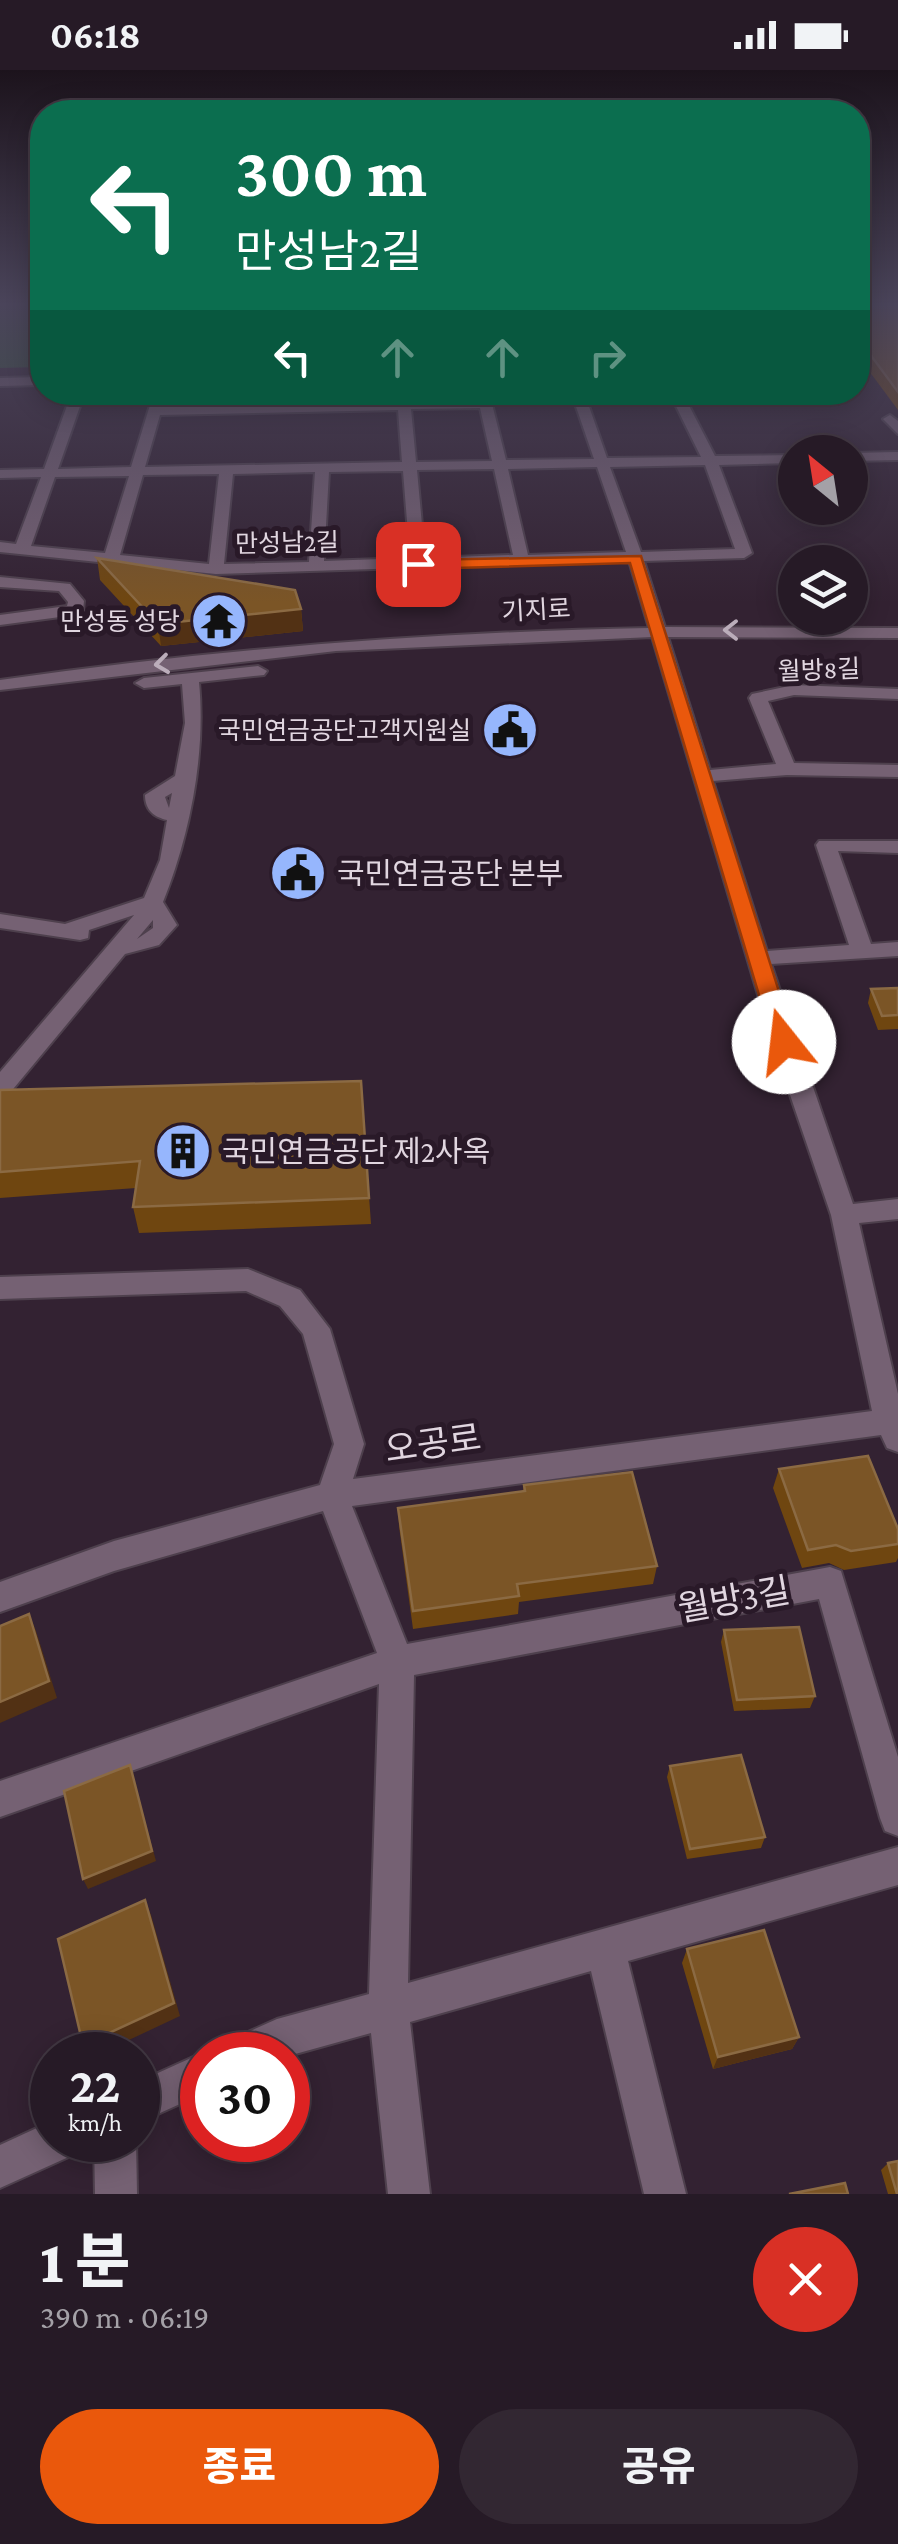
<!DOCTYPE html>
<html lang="ko">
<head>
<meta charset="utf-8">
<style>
	:root { --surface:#261a26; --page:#322732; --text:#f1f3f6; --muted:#a4a1a7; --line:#423843; --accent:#ea580c }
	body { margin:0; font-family:"Crimson Pro","Noto Sans KR",serif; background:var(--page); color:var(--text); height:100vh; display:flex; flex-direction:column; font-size:38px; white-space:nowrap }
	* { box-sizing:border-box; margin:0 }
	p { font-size:32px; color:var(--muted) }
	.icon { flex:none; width:55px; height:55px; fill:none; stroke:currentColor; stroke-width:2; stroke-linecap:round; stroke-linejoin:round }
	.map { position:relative; height:2124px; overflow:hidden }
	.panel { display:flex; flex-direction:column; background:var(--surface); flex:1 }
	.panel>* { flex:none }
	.guide { position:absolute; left:30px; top:30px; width:840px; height:305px; border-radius:40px; box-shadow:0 5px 25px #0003,0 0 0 2px var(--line); background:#0b6e4f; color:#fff; overflow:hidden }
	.needle { width:65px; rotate:330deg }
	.fabs { position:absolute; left:778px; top:365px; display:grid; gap:20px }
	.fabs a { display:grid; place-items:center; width:90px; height:90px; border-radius:50%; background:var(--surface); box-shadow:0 5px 25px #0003,0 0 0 2px var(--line); font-size:50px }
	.speed { position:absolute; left:30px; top:1962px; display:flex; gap:20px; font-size:50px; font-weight:700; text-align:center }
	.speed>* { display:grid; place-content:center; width:130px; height:130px; border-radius:50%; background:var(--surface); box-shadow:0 5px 25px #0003,0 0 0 2px var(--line); line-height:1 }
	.speed small { font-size:25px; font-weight:400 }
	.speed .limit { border:15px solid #d22; background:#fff; color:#111 }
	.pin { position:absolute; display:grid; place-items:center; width:85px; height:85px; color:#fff; margin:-42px; border-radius:20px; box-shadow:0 5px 15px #0006 }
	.me { position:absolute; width:110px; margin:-55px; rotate:344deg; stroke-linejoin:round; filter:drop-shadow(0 0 8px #0008) }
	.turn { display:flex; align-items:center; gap:35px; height:210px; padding:0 40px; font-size:45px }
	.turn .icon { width:130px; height:130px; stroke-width:2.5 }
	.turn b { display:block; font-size:70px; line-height:85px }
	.lanes { display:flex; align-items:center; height:95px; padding:0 40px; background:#0003; justify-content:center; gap:50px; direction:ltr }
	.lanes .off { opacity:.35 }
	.round { display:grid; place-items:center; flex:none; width:105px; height:105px; border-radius:52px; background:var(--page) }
	.overview { display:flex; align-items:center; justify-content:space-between; height:170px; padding:0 40px }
	h1 { font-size:60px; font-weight:800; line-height:75px }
	.primary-button { display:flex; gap:20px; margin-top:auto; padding:20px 40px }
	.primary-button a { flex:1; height:115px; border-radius:60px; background:var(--accent); color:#fff; font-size:40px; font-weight:800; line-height:115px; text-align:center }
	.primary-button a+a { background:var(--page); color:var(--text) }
	.status { display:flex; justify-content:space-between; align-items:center; height:70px; padding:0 50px; background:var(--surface); direction:ltr }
	.status svg { height:28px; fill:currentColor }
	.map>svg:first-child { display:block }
	.green { fill:#305636 }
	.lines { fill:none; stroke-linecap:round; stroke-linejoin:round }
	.minor-casing { stroke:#4e404d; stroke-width:4 }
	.minor { fill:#756173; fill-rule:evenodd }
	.wall { fill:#6f4610 }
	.shaded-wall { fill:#523114 }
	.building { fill:#7b5526; stroke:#8b6a43; stroke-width:2.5 }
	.oneway { stroke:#bbadba }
	.route { fill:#ea580c; stroke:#983908; stroke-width:2.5 }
	.labels { text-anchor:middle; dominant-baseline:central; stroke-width:10; stroke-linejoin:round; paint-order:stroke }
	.far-street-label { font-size:25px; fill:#e1d6e0; stroke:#291928 }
	.far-poi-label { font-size:25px; fill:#e1d6e0; stroke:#291928; text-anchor:end }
	.poi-label { font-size:30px; fill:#e1d6e0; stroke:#291928; text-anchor:start }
	.near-street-label { font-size:35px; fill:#e1d6e0; stroke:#291928 }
</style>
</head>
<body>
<div class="status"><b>06:18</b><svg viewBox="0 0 49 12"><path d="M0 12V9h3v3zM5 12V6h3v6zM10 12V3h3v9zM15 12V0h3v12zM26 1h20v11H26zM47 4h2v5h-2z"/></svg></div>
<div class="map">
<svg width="898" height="2124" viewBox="0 0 898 2124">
	<rect width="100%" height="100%" fill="#332232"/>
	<path class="green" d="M0 236H42V297L0 298Z"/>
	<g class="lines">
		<g class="minor-casing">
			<path id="minor" d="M42 307V315L0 316V308Z
				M72 322H85L58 399 131 397 154 322H166L162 337 479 330 477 322H489L506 390 594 389 571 322H584L607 388 701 387 669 322H682L715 386 795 385V393L719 395 752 483 744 488 644 491 665 557 898 558V568L668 567 710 700 776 694 749 628 752 624 794 615 898 619V629L794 625 768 631 794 693 898 695V707L787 705 713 711 767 881 849 875 816 775 819 771H898V783L838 781 871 874 898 872V886L771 894 853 1134 898 1129V1149L859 1153 898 1324V1382L887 1378 881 1365 352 1436 407 1574 830 1497 841 1501 898 1687V1766L885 1761 880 1748 819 1529 414 1605 408 1913 898 1777V1815L628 1891 686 2124H644L591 1901 410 1952 430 2124H388L371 1963 288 1986 222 1985 228 1971 277 1949 369 1924 379 1614 0 1747V1711L377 1583 323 1441 114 1501 0 1542V1512L114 1471 320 1415 334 1374 303 1264 280 1236 246 1221 0 1229V1207L248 1199 300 1220 330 1259 364 1374 353 1409 872 1341 831 1145 772 972 652 567 336 581 0 620V610C216 579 431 562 649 558L629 491 216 504 0 482V472L16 474 41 407 0 408V400L44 399ZM480 338 492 391 416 392 411 339ZM398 340 402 392 145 397 160 345ZM705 395 735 479 641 482 610 397ZM597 397 626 482 528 485 508 399ZM494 399 513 485 425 488 417 400ZM403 401 410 488 324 491 329 402ZM315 402 309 492 224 494 233 404ZM219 404 209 494 120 485 143 405ZM129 406 105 483 31 476 55 407Z
				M890 345 898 351V364L883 349Z
				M898 382V390L850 391V383Z
				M0 507 70 514 84 531 83 540 75 545 0 555V545L67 536 68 532 59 521 0 517Z
				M258 596 267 601 264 605 199 612C206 684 190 765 163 832L177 855 159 875 125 884 9 1024 0 1026V1002L134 845 89 860 88 868 80 870 0 858V844L65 854 144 828 160 790 167 750C154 747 145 740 145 725L175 706 185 653 182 614 144 618 135 613 144 608ZM172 723 169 738 165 727ZM153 850V858L137 869Z
				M202 1983 208 1985H202V2024L138 2053V2012Z
				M52 2051V2070H79L73 2085 0 2118V2075Z
				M94 2070H136L137 2124H95Z"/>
		</g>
		<use href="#minor" class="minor"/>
	</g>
	<path class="wall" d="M858 236H898V340L858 286Z
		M97 488 301 539 303 561 161 576 100 510Z
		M898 918V959L878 960 868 933 871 919Z
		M361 1011 371 1154 139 1163 133 1137 136 1118 0 1128V1020Z
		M779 1399 898 1459V1488L896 1492 844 1500 829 1493 802 1498 773 1418Z
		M524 1415 657 1496 653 1514 519 1532 518 1544 413 1559 399 1456 398 1438 523 1421Z
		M724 1560 815 1626 810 1638 734 1641 721 1572Z
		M670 1696 765 1767 761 1778 687 1789 667 1707Z
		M687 1879 799 1967 792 1979 713 1999 682 1893Z
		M888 2093 898 2124H888L881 2100Z"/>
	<path class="shaded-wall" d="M301 539 303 561 161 576 158 554Z
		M29 1544 36 1561 57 1628 0 1653V1632Z
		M130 1695 156 1791 88 1819 83 1809Z
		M145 1830 151 1845 180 1946 97 1985H89L83 1975Z
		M799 1967 792 1979 713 1999 718 1987Z"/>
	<path class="building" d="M858 236H898V322L861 272H858Z
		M97 488 295 520 301 539 158 554Z
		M898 918V945L882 946 871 919Z
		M361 1011 369 1128 133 1137 140 1091 0 1102V1020Z
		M868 1386 898 1459V1474L851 1481 836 1475 808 1480 779 1399Z
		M632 1402 657 1496 517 1514 519 1526 413 1541 398 1438 525 1421 524 1415Z
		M29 1544 49 1611 0 1632V1556Z
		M799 1557 815 1626 737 1630 724 1560Z
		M741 1685 765 1767 690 1779 670 1696Z
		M130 1695 152 1781 83 1809 64 1721Z
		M145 1830 174 1933 83 1975 58 1869Z
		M764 1860 799 1967 718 1987 687 1879Z
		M898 2091V2124H897L888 2093Z
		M845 2113 848 2124H789Z"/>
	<defs><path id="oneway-chevron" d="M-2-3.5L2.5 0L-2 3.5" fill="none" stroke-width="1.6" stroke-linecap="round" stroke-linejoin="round" transform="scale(2.5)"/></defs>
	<g class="oneway">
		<use href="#oneway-chevron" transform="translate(731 560) rotate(-180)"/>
		<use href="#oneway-chevron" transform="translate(162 594) rotate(173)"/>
	</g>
	<linearGradient id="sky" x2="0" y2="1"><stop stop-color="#1c131c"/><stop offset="0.44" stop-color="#4a445a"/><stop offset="1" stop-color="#4a445a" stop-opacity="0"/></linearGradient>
	<rect width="898" height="533" fill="url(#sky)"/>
	<path class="route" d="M641 486 795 972 792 977 784 979 773 972 630 493 418 499 411 494 418 490Z"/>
	<defs>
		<g id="temple-disc" transform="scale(2.875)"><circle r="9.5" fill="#96b6fd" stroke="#291928"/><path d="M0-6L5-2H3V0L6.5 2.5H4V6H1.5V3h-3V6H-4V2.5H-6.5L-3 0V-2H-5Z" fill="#111"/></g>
		<g id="civic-disc" transform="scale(2.875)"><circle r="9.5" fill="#96b6fd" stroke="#291928"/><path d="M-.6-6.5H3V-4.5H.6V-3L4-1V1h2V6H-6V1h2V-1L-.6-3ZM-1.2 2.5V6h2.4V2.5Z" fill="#111"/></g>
		<g id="building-disc" transform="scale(2.875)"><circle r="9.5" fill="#96b6fd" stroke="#291928"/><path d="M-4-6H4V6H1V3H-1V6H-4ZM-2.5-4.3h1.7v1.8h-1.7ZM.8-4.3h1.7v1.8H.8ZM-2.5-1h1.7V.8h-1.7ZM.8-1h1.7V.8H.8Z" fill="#111"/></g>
	</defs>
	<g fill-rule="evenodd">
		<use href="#temple-disc" x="219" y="551"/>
		<use href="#civic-disc" x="510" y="660"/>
		<use href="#civic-disc" x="298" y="803"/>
		<use href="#building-disc" x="183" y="1081"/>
	</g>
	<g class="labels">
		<g class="far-street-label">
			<text transform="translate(287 473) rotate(-1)">만성남2길</text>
			<text transform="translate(536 540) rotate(-3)">기지로</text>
			<text transform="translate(819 600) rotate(-2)">월방8길</text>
		</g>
		<g class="far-poi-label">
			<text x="180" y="551">만성동 성당</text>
			<text x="471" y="660">국민연금공단고객지원실</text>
		</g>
		<g class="poi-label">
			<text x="337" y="803">국민연금공단 본부</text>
			<text x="222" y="1081">국민연금공단 제2사옥</text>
		</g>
		<g class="near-street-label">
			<text transform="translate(433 1374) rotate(-8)">오공로</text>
			<text transform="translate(734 1530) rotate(-10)">월방3길</text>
		</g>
	</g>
</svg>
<div class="fabs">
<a><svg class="needle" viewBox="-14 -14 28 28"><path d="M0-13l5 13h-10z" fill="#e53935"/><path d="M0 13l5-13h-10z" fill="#a4a1a7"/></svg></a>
<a><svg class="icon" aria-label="layers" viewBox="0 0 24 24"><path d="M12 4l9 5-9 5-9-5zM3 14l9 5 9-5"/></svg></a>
</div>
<div class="speed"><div>22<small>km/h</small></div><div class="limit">30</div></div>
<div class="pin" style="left:418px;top:494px;background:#d93025"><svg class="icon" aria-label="arrive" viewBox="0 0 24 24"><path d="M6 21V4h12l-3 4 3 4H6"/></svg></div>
<svg class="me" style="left:784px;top:972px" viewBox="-20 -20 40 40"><circle r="19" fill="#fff"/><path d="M0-13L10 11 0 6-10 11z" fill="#ea580c"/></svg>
<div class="guide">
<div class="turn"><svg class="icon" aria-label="left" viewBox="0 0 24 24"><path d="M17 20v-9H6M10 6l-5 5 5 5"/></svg><div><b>300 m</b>만성남2길</div></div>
<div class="lanes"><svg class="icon" aria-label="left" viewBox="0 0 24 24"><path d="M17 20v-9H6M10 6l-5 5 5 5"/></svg><svg class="icon off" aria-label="ahead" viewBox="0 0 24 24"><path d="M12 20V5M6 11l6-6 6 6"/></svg><svg class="icon off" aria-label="ahead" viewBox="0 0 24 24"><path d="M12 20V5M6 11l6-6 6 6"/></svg><svg class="icon off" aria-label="right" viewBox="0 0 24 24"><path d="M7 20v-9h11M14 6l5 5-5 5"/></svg></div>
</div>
</div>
<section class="panel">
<div class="overview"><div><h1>1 분</h1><p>390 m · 06:19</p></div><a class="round" style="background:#d93025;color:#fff"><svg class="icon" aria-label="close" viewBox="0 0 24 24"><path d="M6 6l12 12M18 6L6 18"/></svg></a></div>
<div class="primary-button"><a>종료</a><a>공유</a></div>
</section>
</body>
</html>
